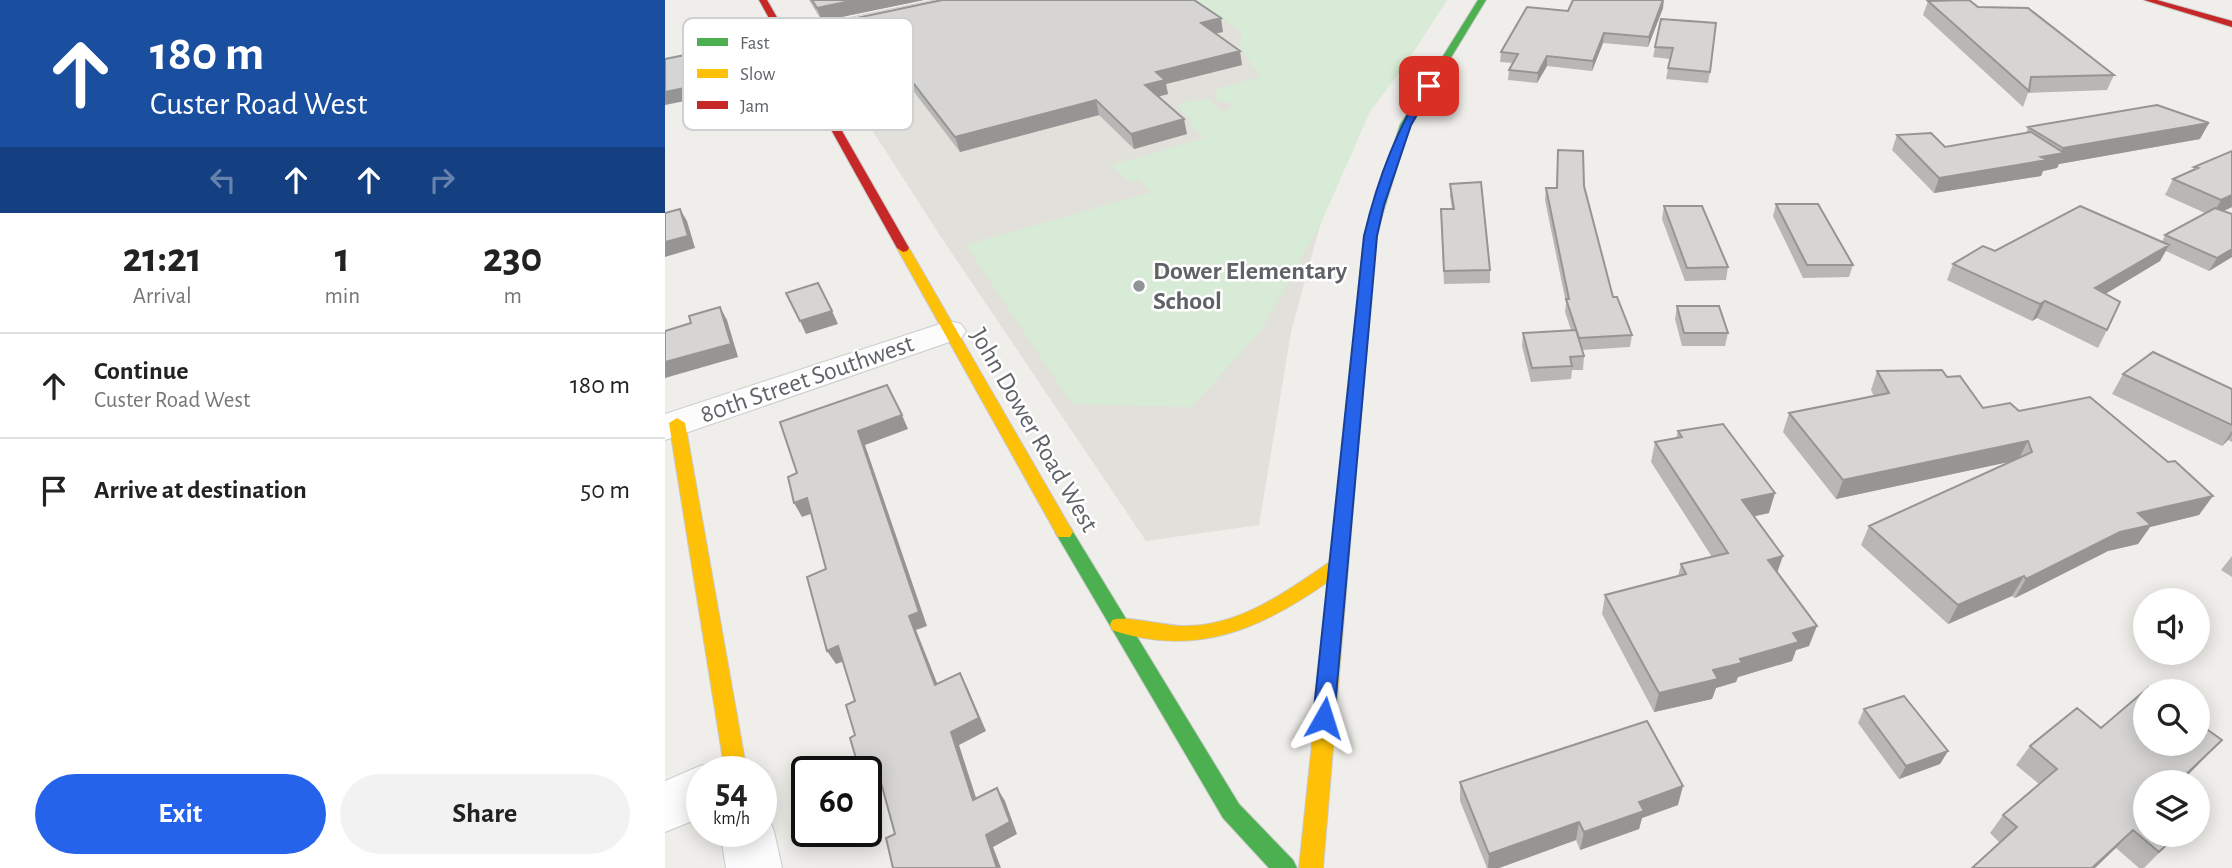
<!DOCTYPE html>
<html lang="en">
<head>
<meta charset="utf-8">
<style>
	:root { --surface:#fff; --page:#f2f2f2; --text:#222; --muted:#767676; --line:#e0e0e0; --accent:#2563eb }
	body { margin:0; font-family:"Alegreya Sans",sans-serif; background:var(--page); color:var(--text); height:100vh; display:flex; flex-direction:column; font-size:26px; white-space:nowrap }
	* { box-sizing:border-box; margin:0 }
	p { font-size:23px; color:var(--muted) }
	.icon { flex:none; width:38px; height:38px; fill:none; stroke:currentColor; stroke-width:2; stroke-linecap:round; stroke-linejoin:round }
	.map { position:relative; flex:1; overflow:hidden }
	.panel { display:flex; flex-direction:column; background:var(--surface); width:665px }
	.panel>* { flex:none }
	.top-card { background:#1a4fa0; color:#fff; overflow:hidden }
	.buttons { position:absolute; left:1468px; top:588px; display:grid; gap:14px }
	.buttons a { display:grid; place-items:center; width:77px; height:77px; border-radius:50%; background:var(--surface); box-shadow:0 4px 18px #0003; font-size:35px }
	.speed { position:absolute; left:21px; top:756px; display:flex; gap:14px; font-size:35px; font-weight:700; text-align:center }
	.speed>* { display:grid; place-content:center; width:91px; height:91px; border-radius:50%; background:var(--surface); box-shadow:0 4px 18px #0003; line-height:1 }
	.speed small { font-size:18px; font-weight:400 }
	.speed .limit { border:4px solid #111; border-radius:10px; background:#fff; color:#111 }
	.pin { position:absolute; display:grid; place-items:center; width:60px; height:60px; color:#fff; margin:-30px; border-radius:14px; box-shadow:0 4px 10px #0006 }
	.me { position:absolute; width:77px; margin:-38px; rotate:6deg; stroke-linejoin:round; filter:drop-shadow(0 0 5px #0008) }
	.turn { display:flex; align-items:center; gap:24px; height:147px; padding:0 35px; font-size:32px }
	.turn .icon { width:91px; height:91px; stroke-width:2.5 }
	.turn b { display:block; font-size:49px; line-height:60px }
	.lanes { display:flex; align-items:center; height:66px; padding:0 35px; background:#0003; justify-content:center; gap:35px; direction:ltr }
	.lanes .off { opacity:.35 }
	.eta { display:flex; justify-content:space-evenly; align-items:center; height:119px; text-align:center }
	.eta b { font-size:42px; font-weight:600; line-height:49px }
	.button { display:flex; gap:14px; margin-top:auto; padding:14px 35px }
	.button a { flex:1; height:80px; border-radius:42px; background:var(--accent); color:#fff; font-size:28px; font-weight:600; line-height:80px; text-align:center }
	.button a+a { background:var(--page); color:var(--text) }
	ul { padding:0; list-style:none }
	li { display:flex; align-items:center; gap:21px; height:105px; padding:0 35px; border-top:2px solid var(--line) }
	li div { flex:1 }
	li b { display:block; font-size:26px }
	li em { font-style:normal }
	main { display:flex; flex:1; min-height:0 }
	.map>svg:first-child { display:block }
	.education { fill:#e2e0da }
	.green { fill:#d8ebd6 }
	.lines { fill:none; stroke-linecap:round; stroke-linejoin:round }
	.street-casing { stroke:#cbcccc; stroke-width:2 }
	.fast-casing { stroke:#cacacb; stroke-width:2 }
	.slow-casing { stroke:#cacacb; stroke-width:2 }
	.jam-casing { stroke:#cacacb; stroke-width:2 }
	.street { fill:#fdfcfc; fill-rule:evenodd }
	.fast { fill:#4caf50; fill-rule:evenodd }
	.slow { fill:#ffc107; fill-rule:evenodd }
	.jam { fill:#c62828; fill-rule:evenodd }
	.wall { fill:#b8b7b5 }
	.shaded-wall { fill:#969594 }
	.building { fill:#d6d5d3; stroke:#969594; stroke-width:2 }
	.route { fill:#2563eb; stroke:#184099; stroke-width:2 }
	.poi-dot { fill:#919496; stroke:#fff; stroke-width:2.5 }
	.labels { text-anchor:middle; dominant-baseline:central; stroke-width:5; stroke-linejoin:round; paint-order:stroke }
	.poi-label { font-size:26px; font-weight:bold; fill:#5f6368; stroke:#fff; text-anchor:start }
	.street-label { font-size:26px; fill:#5f6368; stroke:#fff }
	.key { fill:#fff; stroke:#cfd0d2; stroke-width:2 }
	.key-label { font-size:19px; fill:#5f6368 }
</style>
</head>
<body>
<main>
<section class="panel">
<div class="top-card">
<div class="turn"><svg class="icon" aria-label="ahead" viewBox="0 0 24 24"><path d="M12 20V5M6 11l6-6 6 6"/></svg><div><b>180 m</b>Custer Road West</div></div>
<div class="lanes"><svg class="icon off" aria-label="left" viewBox="0 0 24 24"><path d="M17 20v-9H6M10 6l-5 5 5 5"/></svg><svg class="icon" aria-label="ahead" viewBox="0 0 24 24"><path d="M12 20V5M6 11l6-6 6 6"/></svg><svg class="icon" aria-label="ahead" viewBox="0 0 24 24"><path d="M12 20V5M6 11l6-6 6 6"/></svg><svg class="icon off" aria-label="right" viewBox="0 0 24 24"><path d="M7 20v-9h11M14 6l5 5-5 5"/></svg></div>
</div>
<div class="eta">
<div><b>21:21</b><p>Arrival</p></div>
<div><b>1</b><p>min</p></div>
<div><b>230</b><p>m</p></div>
</div>
<ul>
<li><svg class="icon" aria-label="ahead" viewBox="0 0 24 24"><path d="M12 20V5M6 11l6-6 6 6"/></svg><div><b>Continue</b><p>Custer Road West</p></div><em>180 m</em></li>
<li><svg class="icon" aria-label="arrive" viewBox="0 0 24 24"><path d="M6 21V4h12l-3 4 3 4H6"/></svg><div><b>Arrive at destination</b></div><em>50 m</em></li>
</ul>
<div class="button"><a>Exit</a><a>Share</a></div>
</section>
<div class="map">
<svg width="1567" height="868" viewBox="0 0 1567 868">
	<rect width="100%" height="100%" fill="#efeeea"/>
	<path class="education" d="M492 0H782L737 69 705 111 655 225 626 332 594 525 481 541 278 240 169 71Z"/>
	<path class="green" d="M531 0H782L737 69 705 111 655 225 597 329 527 407 407 404 301 245 487 192 474 180 464 182 447 165 539 138 524 123 526 120 513 108 519 102 543 99 556 111H563L569 103 555 102 550 98 553 95 548 90 595 77 575 47 577 32Z"/>
	<g class="lines">
		<g class="street-casing">
			<path id="street" d="M272 0H312L309 4 302 6 121 45 113 43 110 38 113 33 121 31Z
				M284 321 296 324 301 331 296 338 0 440V414Z
				M37 765 54 772H37V817L0 832V781Z
				M96 810 101 812 109 831 117 868H61L55 831H96Z"/>
		</g>
		<g class="fast-casing">
			<path id="fast" d="M813 0H821L745 125 711 236 689 496 687 500H675L673 496 699 236 735 125Z
				M399 526 405 527 574 804 628 860 632 868H604L558 818 390 532 393 527Z"/>
		</g>
		<g class="slow-casing">
			<path id="slow" d="M238 244 244 248 405 527 408 532 405 537H393L232 248Z
				M12 418 20 423 82 772H60L4 423Z
				M681 490 687 492 689 496 658 868H634L664 581C596 629 531 658 447 630L445 625 447 620C461 615 499 626 518 626 574 627 621 592 666 561L673 496 675 492Z"/>
		</g>
		<g class="jam-casing">
			<path id="jam" d="M94 0H102L244 248 242 251 238 252 232 248Z
				M1479 0H1492L1567 21V27Z"/>
		</g>
		<use href="#street" class="street"/>
		<use href="#fast" class="fast"/>
		<use href="#slow" class="slow"/>
		<use href="#jam" class="jam"/>
	</g>
	<path class="wall" d="M144 0H259L157 21Z
		M1263 1 1313 7 1449 75 1442 90 1363 93 1358 107 1258 15Z
		M998 8 983 47 938 43 927 71 882 66 872 83 843 80 844 70 848 63 835 62 836 52 903 11Z
		M996 19 1045 72 1043 83 1001 79 1005 59 988 57Z
		M163 24 558 32 551 33 577 65 501 84 503 94 493 97 522 134 469 149 434 115 295 152 217 50 181 57 168 38Z
		M1363 127 1535 139 1394 164 1392 168 1378 171 1376 176 1269 193 1227 150 1232 135 1280 147 1361 133Z
		M893 150 919 186 948 297 967 335 965 347 917 350 919 356 918 370H907L906 379 866 382 857 346 858 333 906 330 900 312 901 303 880 200 881 188H891Z
		M1567 151V207L1559 211 1567 214V257L1544 271 1501 251 1495 261 1440 294 1442 330 1433 348 1372 318 1367 321 1282 280 1288 264 1330 251 1497 242 1500 235 1540 213 1500 195 1508 179 1527 171 1529 167Z
		M785 184 825 270V283L779 284 776 221 787 209 785 196Z
		M1111 204 1188 265 1184 277 1138 278 1108 216Z
		M999 206 1063 267 1061 280 1020 281 997 219Z
		M1012 306 1063 333 1060 346H1017L1010 319Z
		M1212 371 1282 377 1318 408 1354 411 1534 515 1485 527 1473 544 1443 551 1350 598 1347 596 1283 624 1196 545 1204 526 1348 461 1171 499 1118 432 1124 413 1209 396 1206 390Z
		M1458 374 1567 389V442L1563 440 1557 446 1447 394Z
		M1013 431 1104 513 1089 516 1144 646 1131 650 1127 661 1073 677 1071 682 1051 688 1047 699 989 712 937 614 940 595 1013 576 1016 564 1047 557 986 462 990 442 1011 438Z
		M1567 556V577L1556 570Z
		M1199 709 1283 751 1275 764 1234 779 1193 723Z
		M1436 728 1557 740 1516 782H1480L1512 835 1479 868H1474L1451 848 1335 843 1325 833 1338 815 1374 784 1351 765 1365 746Z
		M795 782 1013 805 977 818 974 829 915 850 911 840 834 868H822L795 801Z"/>
	<path class="shaded-wall" d="M190 0H259L157 21 152 8Z
		M999 0 998 8 983 47 984 37Z
		M556 18 558 32 538 36 536 23Z
		M939 33 938 43 927 71 928 61Z
		M212 36 217 50 181 57 175 44Z
		M575 51 577 65 501 84 503 94 483 99 480 85 491 72Z
		M20 55 25 66 35 98 0 105V92Z
		M882 56V66L872 83 873 73Z
		M431 100 434 115 295 152 290 137Z
		M519 119 522 134 469 149 466 134Z
		M1544 123 1535 139 1394 164 1392 168 1378 171 1376 176 1269 193 1274 178 1395 153 1398 148Z
		M1567 195V207L1547 216 1556 200Z
		M15 209 22 221 30 248 0 257V242Z
		M1504 245 1495 261 1422 305 1430 288Z
		M1567 249V257L1544 271 1552 258Z
		M1380 301 1372 318 1367 321 1375 304Z
		M55 307 62 320 73 357 0 378V362Z
		M167 311 173 324 141 334 135 321Z
		M237 415 243 429 200 445 262 626 251 630 278 698 270 685 244 616 193 431Z
		M1567 431V434L1563 440 1557 446Z
		M1363 441 1353 460 1171 499 1178 480Z
		M1110 493 1104 513 1072 520 1077 500Z
		M1548 496 1534 515 1485 527 1473 544 1443 551 1350 598 1361 579 1473 513Z
		M142 498 151 512 137 517 129 503Z
		M1118 556 1111 576 1103 560Z
		M1359 576 1347 596 1283 624 1293 605Z
		M1152 626 1144 646 1131 650 1127 661 1073 677 1071 682 1051 688 1047 699 989 712 994 693 1075 659 1128 633Z
		M173 646 182 660 171 664 162 651Z
		M295 673 302 687 321 731 294 745 316 813 308 800 286 732Z
		M1557 740 1516 782H1513Z
		M1283 751 1275 764 1234 779 1241 766Z
		M212 768 221 781 206 789 201 782V774Z
		M1018 786 1013 805 977 818 974 829 915 850 919 832 974 802Z
		M332 788 340 801 352 834 328 847 336 868H332L321 835Z
		M914 822 911 840 834 868H823L824 854Z
		M1468 830 1451 848 1430 868H1427Z"/>
	<path class="building" d="M147 0H190L152 8Z
		M277 0H529L556 18 536 23 575 51 491 72 500 80 480 85 519 119 466 134 431 100 290 137 212 36 175 44 163 24Z
		M908 0H998L984 37 939 33 928 61 882 56 873 73 844 70 853 54 836 52 862 7 903 11Z
		M1304 0 1313 7 1363 8 1449 75 1366 77 1364 91 1263 1Z
		M996 19 1051 23 1045 72 1003 68 1008 48 990 47Z
		M20 55 29 86 0 92V59Z
		M1492 105 1544 123 1398 148 1363 127Z
		M1366 132 1399 153 1376 157 1382 160 1274 178 1232 135 1266 133 1280 147Z
		M893 150 918 151 919 186 948 297H952L967 335 914 338 901 299H904L881 188H892Z
		M1567 151V195L1556 200 1508 179 1533 168 1529 167Z
		M816 182 825 270 779 271 776 209H789L785 184Z
		M1111 204H1153L1188 265H1142Z
		M999 206H1037L1063 267 1022 268Z
		M1415 206 1504 245 1430 288 1455 302 1442 330 1380 301 1375 304 1288 264 1318 246 1330 251Z
		M1550 208 1567 214V249L1552 258 1500 235Z
		M15 209 23 236 0 242V213Z
		M153 283 167 311 135 321 121 293Z
		M1012 306H1054L1063 333H1019Z
		M55 307 66 344 0 362V331L26 323 24 316Z
		M911 330 919 356 905 357 907 366 867 368 858 333Z
		M1488 352 1567 389V425L1458 374Z
		M1277 370 1282 377 1295 376 1318 408 1345 403 1354 411 1425 397 1503 462 1510 461 1548 496 1473 513 1486 525 1455 532 1361 579 1359 576 1293 605 1204 526 1367 452 1363 441 1178 480 1124 413 1224 393 1212 371Z
		M222 385 237 415 193 431 254 612 244 616 270 685 295 673 314 718 286 732 308 800 332 788 345 822 321 835 332 868H228L221 838 230 834 212 768 201 774V772H195L185 738 190 735 181 705 190 701 173 646 162 651 142 577 161 569 142 498 129 503 123 477 132 473 115 422Z
		M1058 424 1110 493 1077 500 1118 556 1103 560 1152 626 1128 633 1134 642 1075 659 1077 663 1048 670 1053 679 994 693 940 595 1021 574 1016 564 1063 553 990 442 1017 437 1013 431Z
		M1484 687 1490 691H1480V744H1533V723L1557 740 1513 782H1480V835H1512L1494 852 1468 830 1427 868H1307L1352 827 1338 815 1392 769 1365 746 1412 708 1436 728Z
		M1239 696 1283 751 1241 766 1199 709Z
		M982 721 1018 786 974 802 979 811 919 832 914 822 824 854 795 782Z
		M1533 803 1539 808 1533 814Z"/>
	<path class="route" d="M764 83 769 86 746 125 719 205 712 236 669 718 666 724 659 727 652 724 648 718 699 236C712 181 730 131 761 84Z"/>
	<circle class="poi-dot" cx="474" cy="286" r="7"/>
	<g class="labels">
		<g class="poi-label">
			<text x="488" y="271">Dower Elementary<tspan x="488" dy="30">School</tspan></text>
		</g>
		<g class="street-label">
			<text transform="translate(142 379) rotate(-19)">80th Street Southwest</text>
			<text transform="translate(369 430) rotate(60)">John Dower Road West</text>
		</g>
	</g>
	<rect x="18" y="18" width="230" height="112" rx="10" class="key"/>
	<rect x="32" y="38" width="31" height="8" fill="#4caf50"/>
	<rect x="32" y="69" width="31" height="9" fill="#ffc107"/>
	<rect x="32" y="101" width="31" height="8" fill="#c62828"/>
	<g class="key-label">
		<text x="75" y="49">Fast</text>
		<text x="75" y="80">Slow</text>
		<text x="75" y="112">Jam</text>
	</g>
</svg>
<div class="buttons">
<a><svg class="icon" aria-label="sound" viewBox="0 0 24 24"><path d="M4 9h4l5-4v14l-5-4H4zM17 9q2 3 0 6"/></svg></a>
<a><svg class="icon" aria-label="search" viewBox="0 0 24 24"><circle cx="10" cy="10" r="6"/><path d="M15 15l6 6"/></svg></a>
<a><svg class="icon" aria-label="layers" viewBox="0 0 24 24"><path d="M12 4l9 5-9 5-9-5zM3 14l9 5 9-5"/></svg></a>
</div>
<div class="speed"><div>54<small>km/h</small></div><div class="limit">60</div></div>
<div class="pin" style="left:764px;top:86px;background:#d93025"><svg class="icon" aria-label="arrive" viewBox="0 0 24 24"><path d="M6 21V4h12l-3 4 3 4H6"/></svg></div>
<svg class="me" style="left:659px;top:718px" viewBox="-20 -20 40 40"><path d="M0-17L14 15 0 8-14 15z" fill="#2563eb" stroke="#fff" stroke-width="4"/></svg>
</div>
</main>
</body>
</html>
